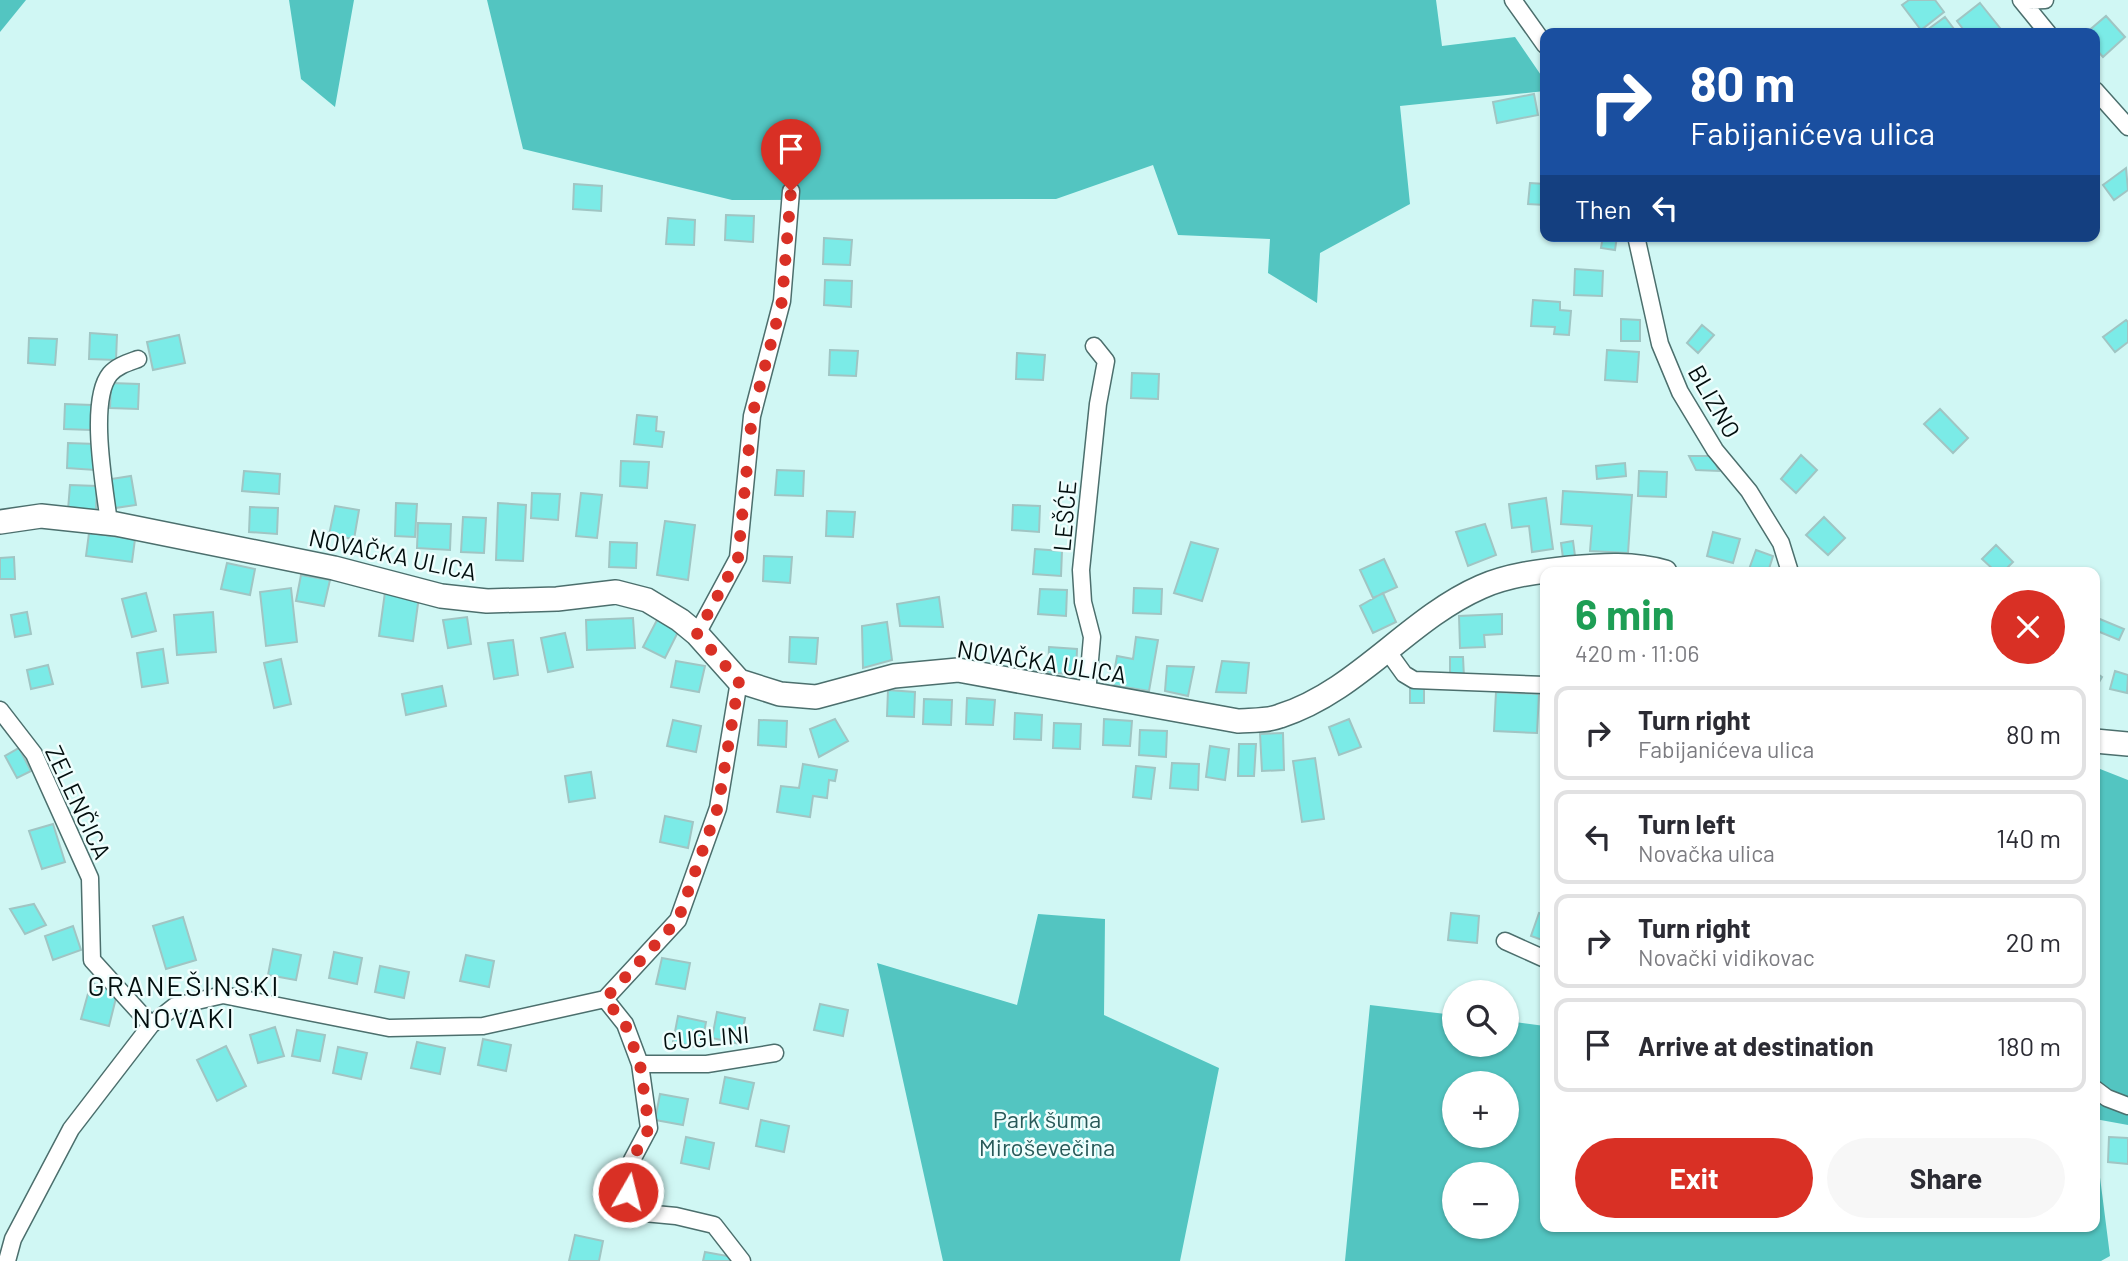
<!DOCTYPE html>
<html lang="en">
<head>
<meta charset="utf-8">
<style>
	:root { --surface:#fff; --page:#f7f7f7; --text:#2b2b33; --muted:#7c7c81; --line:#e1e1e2; --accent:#d93025 }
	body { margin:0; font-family:Barlow,sans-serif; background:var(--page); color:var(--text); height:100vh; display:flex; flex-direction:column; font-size:26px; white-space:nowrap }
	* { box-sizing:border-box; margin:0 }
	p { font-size:23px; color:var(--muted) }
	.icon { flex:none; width:38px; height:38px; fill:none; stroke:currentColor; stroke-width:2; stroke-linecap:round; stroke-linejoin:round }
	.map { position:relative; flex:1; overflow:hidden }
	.drawer { position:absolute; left:1540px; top:567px; width:560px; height:665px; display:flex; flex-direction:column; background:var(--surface); border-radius:14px; box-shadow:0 2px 5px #0004 }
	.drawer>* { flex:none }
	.banner { position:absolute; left:1540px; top:28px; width:560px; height:214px; border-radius:14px; box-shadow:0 2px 5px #0004; background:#1a4fa0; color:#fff; overflow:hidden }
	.tools { position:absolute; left:1442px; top:980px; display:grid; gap:14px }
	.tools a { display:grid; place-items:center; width:77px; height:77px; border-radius:50%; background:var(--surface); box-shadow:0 2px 5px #0004; font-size:35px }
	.pin { position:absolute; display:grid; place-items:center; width:60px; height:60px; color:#fff; margin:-72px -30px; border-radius:50% 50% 50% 0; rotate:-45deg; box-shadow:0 0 7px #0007 }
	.pin .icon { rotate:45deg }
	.me { position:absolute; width:77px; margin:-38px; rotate:8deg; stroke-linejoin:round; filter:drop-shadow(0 0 5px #0008) }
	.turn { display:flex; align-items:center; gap:24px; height:147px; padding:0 35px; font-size:32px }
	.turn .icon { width:91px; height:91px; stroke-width:2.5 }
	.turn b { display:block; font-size:49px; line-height:60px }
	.then { display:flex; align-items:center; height:66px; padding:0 35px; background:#0003; gap:14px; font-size:26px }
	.round { display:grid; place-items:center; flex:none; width:74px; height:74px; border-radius:37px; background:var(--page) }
	.head { display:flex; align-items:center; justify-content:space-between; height:119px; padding:0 35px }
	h1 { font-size:42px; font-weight:700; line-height:52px; color:#1e9e55 }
	.action { display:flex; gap:14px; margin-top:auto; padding:14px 35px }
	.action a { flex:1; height:80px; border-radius:42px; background:var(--accent); color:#fff; font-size:28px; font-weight:700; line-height:80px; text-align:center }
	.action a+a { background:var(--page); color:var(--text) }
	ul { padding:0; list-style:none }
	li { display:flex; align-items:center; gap:21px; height:94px; margin:0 14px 10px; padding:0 21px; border:4px solid var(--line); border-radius:14px }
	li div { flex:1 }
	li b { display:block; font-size:26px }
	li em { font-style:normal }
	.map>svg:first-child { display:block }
	.forest { fill:#53c5c1; fill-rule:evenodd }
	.building { fill:#7bebe7; stroke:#a0c5c3; stroke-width:2 }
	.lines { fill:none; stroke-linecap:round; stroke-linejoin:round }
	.street-casing { stroke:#4c6f6d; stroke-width:19 }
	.secondary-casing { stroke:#4c6f6d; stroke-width:26 }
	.street { stroke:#fff; stroke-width:16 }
	.secondary { stroke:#fff; stroke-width:23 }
	.route { stroke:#d93025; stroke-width:12; stroke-dasharray:0 21.6 }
	.labels { text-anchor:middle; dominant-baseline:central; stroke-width:5; stroke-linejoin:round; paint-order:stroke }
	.street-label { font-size:24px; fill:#020e0e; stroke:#effefd }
	.park-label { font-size:24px; fill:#285958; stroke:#effefd }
	.quarter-label { font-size:28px; letter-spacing:2px; fill:#020e0e; stroke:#effefd }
</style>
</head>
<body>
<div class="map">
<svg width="2128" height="1261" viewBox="0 0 2128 1261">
	<rect width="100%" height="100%" fill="#d0f7f4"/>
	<path class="forest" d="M0 0H26L0 32Z
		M289 0H354L335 107 301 79Z
		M487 0H1436L1442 46 1515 37 1545 81V91L1400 106 1410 204 1320 253 1317 303 1268 273 1270 239 1178 235 1153 165 1056 199 732 200 523 149Z
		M2095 767 2128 780V1125L2095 1119Z
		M1038 914 1105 919 1104 1015 1219 1068 1180 1261H943L877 963 1017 1005Z
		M1370 1005 1454 1015V1045H1507V1021L1545 1026V1227H2095V1138L2110 1256 2101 1261H1345ZM1507 1083V1136H1454V1083ZM1507 1174V1227H1454V1174Z"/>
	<path class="building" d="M1909 0H1935L1944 12 1921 30 1902 5Z
		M1980 3 2004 33H1966L1957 21Z
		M2106 16 2125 37 2103 57 2095 48V33H2086Z
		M1945 17 1957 33H1923Z
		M1534 94 1538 115 1497 123 1493 102Z
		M2126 168 2128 190 2114 200 2103 185Z
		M1530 183 1545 184V205L1528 204Z
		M574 184 602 186 601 211 573 209Z
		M726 215 754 216 753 242 725 240Z
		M668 218 695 220 694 245 666 244Z
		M1603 236H1617L1615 250 1601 248Z
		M824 238 852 240 850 265 823 264Z
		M1575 269 1603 271 1602 296 1574 295Z
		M825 280 852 281 851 307 824 305Z
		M1533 300 1560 302V310L1571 311 1569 335 1554 334 1555 327 1531 326Z
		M1621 319 1640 320V341H1621Z
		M2126 320 2128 322V342L2115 352 2103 337Z
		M1702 325 1714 335 1698 353 1687 343Z
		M90 333 117 335 116 360 89 359Z
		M179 335 185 363 153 370 147 342Z
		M29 338 57 339 55 365 28 363Z
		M830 350 858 351 856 376 829 375Z
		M1607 350 1639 352 1637 382 1605 380Z
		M1017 353 1045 355 1043 380 1016 379Z
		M1132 373 1159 374 1158 399 1131 398Z
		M111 383 139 384 138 409 110 408Z
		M65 404 92 405 91 430 64 429Z
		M1940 409 1968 438 1953 453 1924 424Z
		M637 415 657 417 656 431 664 432 662 447 634 444Z
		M68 443 96 444 95 470 67 468Z
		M1801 455 1817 470 1796 493 1781 479Z
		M1689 456H1712L1719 471 1696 470Z
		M621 461 649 462 647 488 620 486Z
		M1625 463 1626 476 1597 479 1596 466Z
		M777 470 804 471 803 496 775 495Z
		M244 471 280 474 279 494 242 491Z
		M1639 471 1667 472 1666 497 1638 496Z
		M131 476 136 505 115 508 111 479Z
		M70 485 97 486 96 511 68 510Z
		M1563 491 1632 495 1628 553 1590 551 1592 526 1561 524Z
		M532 493 560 494 558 520 531 518Z
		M581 493 602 495 597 538 576 536Z
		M1546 498 1553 549 1532 552 1529 526 1512 528 1509 504Z
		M396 503 417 504 415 537 395 536Z
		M498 503 526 505 523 561 496 560Z
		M1013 505 1040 506 1039 532 1012 530Z
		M335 506 359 510 354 539 329 535Z
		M250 507 278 508 277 534 249 532Z
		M827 511 855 512 853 537 826 536Z
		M463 517 486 518 484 553 461 552Z
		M1824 517 1845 538 1828 555 1806 535Z
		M665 521 695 525 688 580 657 575Z
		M418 523 451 524 450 550 417 548Z
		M1485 524 1496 555 1468 566 1456 532Z
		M1713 532 1740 539 1733 563 1707 556Z
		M89 533 135 539 132 562 86 556Z
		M1573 541 1575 556 1563 558 1561 543Z
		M610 542 637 543 636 568 609 567Z
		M1191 542 1218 549 1202 601 1174 593Z
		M1996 545 2013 562 2003 572H1996L1982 559Z
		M1035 549 1062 551 1061 576 1033 574Z
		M1756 550 1773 556 1768 572H1748Z
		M764 556 792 557 790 583 763 581Z
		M14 557 15 579H0V558Z
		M1384 559 1397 587 1373 598 1360 570Z
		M227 563 255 569 250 595 221 589Z
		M301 575 330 580 324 606 296 601Z
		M291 588 297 642 266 646 260 592Z
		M1134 588 1162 589 1161 614 1133 613Z
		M1040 589 1067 590 1066 616 1038 614Z
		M385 592 419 596 413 641 379 636Z
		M146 593 156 631 132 637 122 599Z
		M1383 593 1396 622 1373 633 1360 606Z
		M939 597 943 627 900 626 897 604Z
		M27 612 31 634 15 637 11 615Z
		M213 612 216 652 177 655 174 615Z
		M1502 614V634L1484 635 1485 647 1460 648 1459 616Z
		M467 617 471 644 448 648 443 620Z
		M2095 617 2124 629 2119 640 2095 630Z
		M633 618 635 648 587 650 586 620Z
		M657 620 679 630 665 658 643 647Z
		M887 622 892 660 863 668 862 626Z
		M565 633 573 667 548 672 541 638Z
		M790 637 818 638 816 664 789 662Z
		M1136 637 1158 640 1149 691 1112 685 1117 656 1133 659Z
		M513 640 518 675 494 679 488 643Z
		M1049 647 1077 649 1076 674 1048 673Z
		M163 649 168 683 142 687 137 653Z
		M1450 657H1463L1464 677 1450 678Z
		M281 659 291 704 274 708 264 663Z
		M676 661 705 666 699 692 671 687Z
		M1222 661 1249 663 1246 693 1216 692Z
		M48 665 53 684 31 689 27 670Z
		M1167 666 1194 667 1188 696 1165 691Z
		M2115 671 2128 675 2127 693 2110 689Z
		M2095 672 2102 677 2095 689Z
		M442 686 446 706 406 715 402 694Z
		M1410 688H1424V703H1410Z
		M888 690 915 692 914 717 887 716Z
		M1496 692 1539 694 1537 733 1494 731Z
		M967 698 995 700 993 725 966 724Z
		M924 699 952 700 951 725 923 724Z
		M1015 713 1042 715 1041 740 1014 739Z
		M835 719 848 741 819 757 810 729Z
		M1104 719 1132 721 1130 746 1103 745Z
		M1349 719 1361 747 1339 755 1329 727Z
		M673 720 701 726 696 752 667 746Z
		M759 720 787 721 786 747 758 745Z
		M1054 723 1081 724 1080 749 1053 748Z
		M1140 730 1167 731 1166 757 1139 755Z
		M1283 733 1284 770 1262 771 1260 734Z
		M1239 744H1256L1254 776H1238Z
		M1210 746 1229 749 1225 780 1206 777Z
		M19 748 31 771 17 778 5 756Z
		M1315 758 1324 819 1302 822 1293 761Z
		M1172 763 1199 764 1198 790 1170 788Z
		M803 764 837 770 835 781 829 780 827 798 813 796 810 817 777 812 781 786 799 788Z
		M1136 766 1155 768 1151 799 1133 797Z
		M591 772 595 798 569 802 565 776Z
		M665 816 693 822 688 848 660 842Z
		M53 824 65 862 42 869 29 831Z
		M34 904 46 925 25 934 10 909Z
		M1451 913 1479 916 1477 943 1448 940Z
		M1539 913 1545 915V941L1531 936Z
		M183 917 196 960 166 969 153 926Z
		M73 926 81 950 53 960 45 936Z
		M273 949 301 955 296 980 268 975Z
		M334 952 362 958 357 984 329 978Z
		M466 955 494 961 489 987 460 981Z
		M662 958 690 963 685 989 656 984Z
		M380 966 409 972 404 998 375 992Z
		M91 983 118 990 109 1026 81 1019Z
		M820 1004 848 1010 843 1036 814 1030Z
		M717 1012 745 1018 740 1044 712 1038Z
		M678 1016 706 1022 701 1048 673 1042Z
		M275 1027 284 1056 258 1063 250 1035Z
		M297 1030 325 1035 320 1061 292 1056Z
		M483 1039 511 1045 506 1071 478 1065Z
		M417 1042 445 1048 440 1074 411 1068Z
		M226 1046 246 1086 217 1101 197 1060Z
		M338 1047 367 1053 361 1079 333 1073Z
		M725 1077 754 1083 748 1109 720 1103Z
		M660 1094 688 1099 683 1125 655 1120Z
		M761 1120 789 1126 784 1152 756 1146Z
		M686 1137 714 1143 709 1169 681 1163Z
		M2109 1137 2128 1138V1164L2108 1162Z
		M575 1235 603 1241 599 1261H569Z
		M705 1252 733 1257V1261H703Z"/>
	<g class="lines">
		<g class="street-casing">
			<path id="street" d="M1513 0 1545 45
				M2021 0 2048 33
				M2022 1 2045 0
				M2095 90 2128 127
				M1636 236 1660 344 1680 392 1715 450 1749 491 1781 543 1790 572
				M109 523C105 489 88 401 110 374 117 366 127 363 138 359
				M697 634 738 558 752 416 782 301 791 191
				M1386 649 1404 674 1414 680 1545 685
				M1087 694 1092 637 1083 602 1081 570 1098 404 1106 361 1094 346
				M0 710 34 754 90 878 92 960 151 1025
				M1505 941 1545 959
				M605 999 625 1024 640 1064 649 1128 632 1160 628 1192 644 1213 676 1216 714 1225 742 1261
				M640 1064H707L775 1053
				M2095 1089 2107 1098 2128 1106
				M7 1261 13 1239 71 1129 151 1025 175 1006 223 995 389 1028 483 1026 605 999 678 920 718 808 739 681"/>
		</g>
		<g class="secondary-casing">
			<path id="secondary" d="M0 522 41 516 116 524 334 568 441 596 487 601 557 599 616 592 647 600 680 620 697 634 739 681 780 694 816 697 894 676 958 670 1238 721C1252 720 1268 721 1280 716 1358 691 1408 619 1481 587 1508 575 1541 571 1570 568 1602 565 1634 563 1665 572
				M2095 741 2128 744"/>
		</g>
		<use href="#street" class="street"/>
		<use href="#secondary" class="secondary"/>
	</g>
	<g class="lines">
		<path class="route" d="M628 1192 632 1160 649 1128 640 1064 625 1024 605 999 678 920 718 807 739 681 697 634 738 558 752 416 782 301 791 191"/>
	</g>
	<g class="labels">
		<g class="street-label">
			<text transform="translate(1715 401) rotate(60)">BLIZNO</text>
			<text transform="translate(1064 516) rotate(-85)">LEŠĆE</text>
			<text transform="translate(393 554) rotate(12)">NOVAČKA ULICA</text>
			<text transform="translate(1042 661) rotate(9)">NOVAČKA ULICA</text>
			<text transform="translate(79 802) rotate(65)">ZELENČICA</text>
			<text transform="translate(706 1037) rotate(-5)">CUGLINI</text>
		</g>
		<g class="park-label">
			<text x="1047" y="1118">Park šuma<tspan x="1047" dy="28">Miroševečina</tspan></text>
		</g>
		<g class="quarter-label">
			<text x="184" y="985">GRANEŠINSKI<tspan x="184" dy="32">NOVAKI</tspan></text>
		</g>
	</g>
</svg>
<div class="tools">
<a><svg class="icon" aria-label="search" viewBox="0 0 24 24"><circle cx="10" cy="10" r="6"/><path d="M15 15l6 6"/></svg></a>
<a>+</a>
<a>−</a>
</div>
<div class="pin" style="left:791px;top:191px;background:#d93025"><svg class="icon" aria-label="arrive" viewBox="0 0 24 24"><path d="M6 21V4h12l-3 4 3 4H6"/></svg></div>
<svg class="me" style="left:628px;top:1192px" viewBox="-20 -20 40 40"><circle r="17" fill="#d93025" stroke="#fff" stroke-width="3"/><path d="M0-11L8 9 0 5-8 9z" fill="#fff"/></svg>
<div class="banner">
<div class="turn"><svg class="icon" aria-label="right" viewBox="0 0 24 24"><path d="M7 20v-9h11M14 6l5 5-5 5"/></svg><div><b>80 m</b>Fabijanićeva ulica</div></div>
<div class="then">Then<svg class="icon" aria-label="left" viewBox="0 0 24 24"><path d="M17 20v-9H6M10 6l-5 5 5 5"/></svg></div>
</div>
<section class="drawer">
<div class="head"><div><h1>6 min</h1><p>420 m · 11:06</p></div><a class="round" style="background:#d93025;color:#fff"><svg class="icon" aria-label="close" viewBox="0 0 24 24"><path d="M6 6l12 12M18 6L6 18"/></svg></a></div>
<ul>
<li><svg class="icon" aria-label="right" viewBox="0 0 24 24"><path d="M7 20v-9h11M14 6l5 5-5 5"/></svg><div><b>Turn right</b><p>Fabijanićeva ulica</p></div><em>80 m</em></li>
<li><svg class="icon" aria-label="left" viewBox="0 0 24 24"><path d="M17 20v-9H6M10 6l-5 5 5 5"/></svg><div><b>Turn left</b><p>Novačka ulica</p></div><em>140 m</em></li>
<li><svg class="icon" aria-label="right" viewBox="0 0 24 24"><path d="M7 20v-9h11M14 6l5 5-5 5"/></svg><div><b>Turn right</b><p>Novački vidikovac</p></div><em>20 m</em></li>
<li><svg class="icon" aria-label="arrive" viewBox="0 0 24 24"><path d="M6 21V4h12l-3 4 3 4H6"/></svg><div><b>Arrive at destination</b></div><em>180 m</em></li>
</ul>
<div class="action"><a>Exit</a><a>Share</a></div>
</section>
</div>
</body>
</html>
